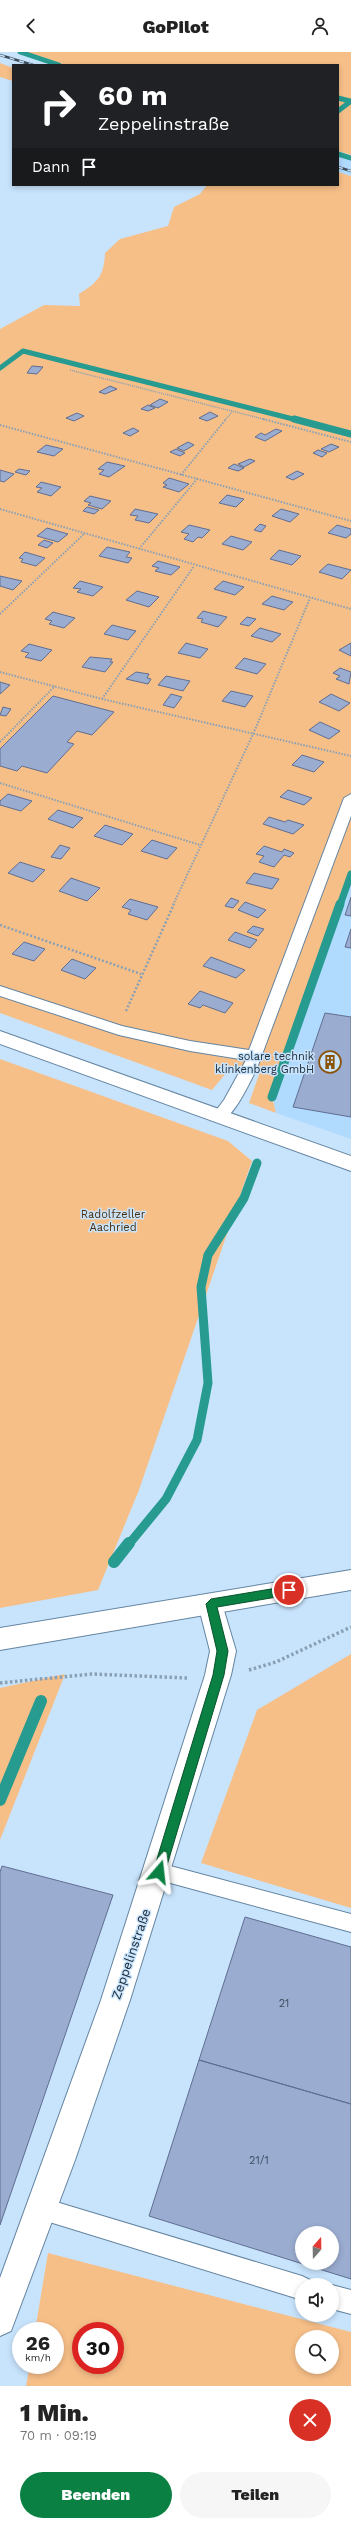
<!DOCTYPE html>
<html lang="de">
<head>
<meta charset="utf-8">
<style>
	:root { --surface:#fff; --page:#f6f6f6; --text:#222; --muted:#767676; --accent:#0b8043 }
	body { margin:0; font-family:"Work Sans",sans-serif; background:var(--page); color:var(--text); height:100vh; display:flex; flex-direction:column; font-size:15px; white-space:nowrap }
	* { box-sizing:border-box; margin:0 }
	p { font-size:13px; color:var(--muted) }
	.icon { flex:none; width:22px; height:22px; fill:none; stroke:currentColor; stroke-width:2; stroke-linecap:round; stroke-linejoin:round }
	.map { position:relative; height:2334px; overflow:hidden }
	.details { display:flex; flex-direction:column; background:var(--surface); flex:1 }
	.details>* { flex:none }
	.banner { position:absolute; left:12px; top:12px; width:327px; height:122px; border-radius:0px; box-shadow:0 2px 6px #0003; background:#202124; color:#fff; overflow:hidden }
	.needle { width:26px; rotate:20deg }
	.tools { position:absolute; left:295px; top:2174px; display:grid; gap:8px }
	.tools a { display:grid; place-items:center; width:44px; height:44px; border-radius:50%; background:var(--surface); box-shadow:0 2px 6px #0003; font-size:20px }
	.speed { position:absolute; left:12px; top:2270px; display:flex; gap:8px; font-size:20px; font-weight:700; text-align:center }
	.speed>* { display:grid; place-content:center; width:52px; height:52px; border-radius:50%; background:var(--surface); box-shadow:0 2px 6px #0003; line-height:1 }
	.speed small { font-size:10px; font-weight:400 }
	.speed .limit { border:6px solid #d22; background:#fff; color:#111 }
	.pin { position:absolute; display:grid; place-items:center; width:34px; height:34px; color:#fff; margin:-17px; border:2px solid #fff; border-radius:50%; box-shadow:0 1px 4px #0007 }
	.me { position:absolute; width:44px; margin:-22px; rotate:17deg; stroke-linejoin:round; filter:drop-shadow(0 0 3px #0008) }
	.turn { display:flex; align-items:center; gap:14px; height:84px; padding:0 20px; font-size:18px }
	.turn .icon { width:52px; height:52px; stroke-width:2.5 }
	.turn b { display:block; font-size:28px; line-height:34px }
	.then { display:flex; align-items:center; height:38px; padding:0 20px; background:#0003; gap:8px; font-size:15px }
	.round { display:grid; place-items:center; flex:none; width:42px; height:42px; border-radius:21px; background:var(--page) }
	.summary { display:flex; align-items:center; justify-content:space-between; height:68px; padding:0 20px }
	h1 { font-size:24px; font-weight:800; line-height:30px }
	.primary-button { display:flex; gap:8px; margin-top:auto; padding:8px 20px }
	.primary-button a { flex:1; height:46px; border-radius:24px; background:var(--accent); color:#fff; font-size:16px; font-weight:800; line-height:46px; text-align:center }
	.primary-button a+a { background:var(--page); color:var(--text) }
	header { display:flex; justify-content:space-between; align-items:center; height:52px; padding:0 20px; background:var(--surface); font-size:18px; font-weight:800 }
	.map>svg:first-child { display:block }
	.built { fill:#b1daff }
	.green { fill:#f7bf88; fill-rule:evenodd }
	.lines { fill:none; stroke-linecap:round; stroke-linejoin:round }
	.stream-far3 { stroke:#279b90; stroke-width:5 }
	.stream-far2 { stroke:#279b90; stroke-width:7 }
	.stream-far1 { stroke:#279b90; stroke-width:9 }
	.stream { stroke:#279b90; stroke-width:12 }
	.building { fill:#9aacd0; stroke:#5f6e91; fill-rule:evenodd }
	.lane-casing { stroke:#6484a0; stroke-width:2 }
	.street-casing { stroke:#6484a0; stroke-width:2 }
	.secondary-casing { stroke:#6484a0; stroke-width:2 }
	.path-far3 { stroke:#89a0b4; stroke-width:1.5; stroke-dasharray:1 1; stroke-linecap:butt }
	.path-far2 { stroke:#89a0b4; stroke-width:2; stroke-dasharray:1.5 1.5; stroke-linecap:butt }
	.path-far1 { stroke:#89a0b4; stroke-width:2.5; stroke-dasharray:2 2; stroke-linecap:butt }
	.path { stroke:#89a0b4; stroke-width:3.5; stroke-dasharray:2.5 2.5; stroke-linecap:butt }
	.lane { fill:#fff; fill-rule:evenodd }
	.street { fill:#fff; fill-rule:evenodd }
	.secondary { fill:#fff; fill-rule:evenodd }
	.rail-casing { stroke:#3d4d5b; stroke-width:2.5 }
	.rail { stroke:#c8e4fd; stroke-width:1.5; stroke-dasharray:5; stroke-linecap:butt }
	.route { fill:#0b8043; stroke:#07532c }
	.labels { text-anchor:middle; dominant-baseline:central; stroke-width:3; stroke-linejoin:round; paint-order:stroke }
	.poi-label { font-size:11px; fill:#202e3a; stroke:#c8e4fd; text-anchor:end }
	.park-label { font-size:11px; fill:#4a2d0c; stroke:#c8e4fd }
	.near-number-label { font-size:11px; fill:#3e4e60 }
	.near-street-label { font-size:13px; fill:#202e3a; stroke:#c8e4fd }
</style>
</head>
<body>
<header><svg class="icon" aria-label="back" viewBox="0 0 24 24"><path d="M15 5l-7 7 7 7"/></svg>GoPilot<svg class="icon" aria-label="person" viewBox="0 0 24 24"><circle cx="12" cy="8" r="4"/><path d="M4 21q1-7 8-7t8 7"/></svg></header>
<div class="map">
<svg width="351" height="2334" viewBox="0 0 351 2334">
	<rect width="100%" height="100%" fill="#c8e4fd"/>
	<path class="built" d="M338 104 351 108V124L338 120Z
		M351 822V1087L276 1061 272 1045Z"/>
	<path class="green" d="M24 0H351V103L338 99V13H65Z
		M0 11 13 16V29L0 25Z
		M338 120 351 124V822L272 1045 276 1061 249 1051 261 1017 231 1015 212 1038 0 961V277L44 253 80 254 79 242C98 230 104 224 105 201L120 187 168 174 174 155 200 142 207 133H338Z
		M0 1007 228 1089 252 1109 139 1438 98 1538 0 1556Z
		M351 1602V1856L201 1811 257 1658Z
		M65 1622 0 1788V1636Z
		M48 2201 351 2280V2334H26L30 2313H55V2279H35ZM81 2279H115V2313H81ZM302 2285H332V2315H302Z"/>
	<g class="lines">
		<path class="stream-far3" d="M20 0 59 13
			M338 46 350 49
			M338 59 351 49
			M338 102 351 106
			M0 316 23 299 297 368"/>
		<path class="stream-far2" d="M294 367 351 382
			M340 853 351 822"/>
		<path class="stream-far1" d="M272 1045 340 852
			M129 1492 166 1447 197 1388 208 1331 201 1235 208 1203 244 1146 257 1111"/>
		<path class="stream" d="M114 1510 129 1491
			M0 1748 41 1649"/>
	</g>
	<path class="building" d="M32 314 43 315 37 322 27 321Z
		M110 334 117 337 105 342 99 340Z
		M160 347 168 350 158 356 150 353Z
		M148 353 155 356 148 359 141 357Z
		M210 360 218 364 207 369 199 366Z
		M77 361 84 364 74 369 66 366Z
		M133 376 139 379 130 384 123 381Z
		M276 377 282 379 265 389 255 385 261 381 265 383Z
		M188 390 194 393 184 399 177 396Z
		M331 392 339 395 329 400 321 397Z
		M46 393 63 397 54 404 37 400Z
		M176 397 185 401 180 404 170 400Z
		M318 398 327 401 322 405 313 401Z
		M250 407 255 409 244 415 238 412Z
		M107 410 125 414 109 425 99 422 104 418 98 417Z
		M234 412 244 416 238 419 228 416Z
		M19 417 30 419 26 423 15 420Z
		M0 418 14 422 4 430 0 429Z
		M297 419 304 422 293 428 286 425Z
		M169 426 189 432 179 440 163 435 167 433 163 431Z
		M41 430 61 435 51 444 37 440 42 436 36 435Z
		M227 443 244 447 236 455 219 451Z
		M90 444 111 449 102 457 88 453 91 451 84 449Z
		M87 455 99 458 94 462 83 459Z
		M135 457 158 462 149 471 135 468 138 464 130 463Z
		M281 457 299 462 290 470 272 464Z
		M260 472 266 474 261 480 254 478Z
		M189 473 210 478 202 486 198 485 193 490 184 487 189 482 181 480Z
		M337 473 351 477V482L346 486 328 481Z
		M47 476 68 482 58 490 37 484Z
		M231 484 252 490 243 498 222 492Z
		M44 488 53 491 47 496 38 493Z
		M107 495 130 500 126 505 132 506 128 511 99 504Z
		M279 498 301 504 292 513 270 507Z
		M25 500 45 506 36 514 21 510 23 507 19 506Z
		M158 509 180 515 171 523 155 519 159 516 152 514Z
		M328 512 351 518 342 527 319 520Z
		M0 524 22 529 13 538 0 534Z
		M80 529 103 535 93 544 77 540 81 537 73 536Z
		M223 529 244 535 235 543 214 537Z
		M137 539 159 545 149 555 126 548Z
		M272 544 293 550 284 558 262 552Z
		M203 559 227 565 218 575 201 570 203 567 197 566Z
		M53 560 75 566 64 576 49 572 52 569 45 567Z
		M247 565 256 567 249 574 240 572Z
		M112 573 136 579 128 588 104 582Z
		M260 576 281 582 272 590 251 584Z
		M186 591 208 597 200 606 178 601Z
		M351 591V604L339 598Z
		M29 592 52 598 41 609 25 605 29 601 21 599Z
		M90 605 112 607 110 610H113L105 620 82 615Z
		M244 606 266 612 257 622 235 616Z
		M340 616 351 620 349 632 336 627 340 624 333 621Z
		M136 620 149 622 147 626 151 627 148 632 126 627Z
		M166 624 190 629 183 639 158 633Z
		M0 630 10 633 0 642Z
		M231 639 253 644 245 655 222 649Z
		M171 642 182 645 174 656 163 653Z
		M331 642 350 651 339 659 319 650Z
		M53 644 114 660 92 683 77 679 67 690 74 692 47 721 22 714 17 719 0 714V697Z
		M3 655 11 657 6 664 0 663Z
		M320 670 340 679 329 687 309 678Z
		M302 703 324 710 314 720 292 713Z
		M288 738 312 746 304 753 280 745Z
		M8 742 32 749 21 759 0 753V749Z
		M58 758 83 766 73 776 48 767Z
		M269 765 285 770 288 768 304 773 293 782 263 772Z
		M105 773 133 782 122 793 94 784Z
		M152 788 177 796 167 807 141 799Z
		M60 793 70 796 61 807 51 805Z
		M264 794 282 800 284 797 294 801 290 805 284 803 274 815 259 810 264 804 256 802Z
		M20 810 45 818 33 830 8 821Z
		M254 821 279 827 272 837 246 831Z
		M71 826 100 836 87 849 59 839Z
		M351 845V864L345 863Z
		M231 846 239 849 233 856 225 854Z
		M130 847 158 855 147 868 128 862 131 858 122 855Z
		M245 850 266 858 258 866 238 858Z
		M253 874 264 877 258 884 247 880Z
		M351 877V896L345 895Z
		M235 880 257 888 250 896 228 888Z
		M24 890 45 897 34 909 12 902Z
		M211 905 245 918 236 926 203 914Z
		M72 907 96 916 85 927 61 918Z
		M200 939 233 951 225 961 203 953 200 956 188 952Z
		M325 961 351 965V1065L293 1055Z
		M2 1814 113 1843 0 2173V1820Z
		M245 1865 351 1895V2052L199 2008Z
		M199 2008 351 2052V2227L149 2164ZM302 2181H332V2211H302Z"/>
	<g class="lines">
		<g class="lane-casing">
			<path id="lane" d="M351 742V764L257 1016C250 1030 234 1066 219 1070L211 1065 224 1048 246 1008 190 999 119 983 0 944V934L122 974 190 989 249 998 344 746Z
				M159 1811 351 1862V1880L152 1826 149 1820 152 1814Z
				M43 2146 302 2224 310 2228 312 2233H302V2248L43 2168 35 2165 32 2157 35 2149Z
				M332 2233 351 2238V2262L332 2257Z"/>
		</g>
		<g class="street-casing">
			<path id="street" d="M211 1542 220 1545 236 1599 231 1623 130 1948 75 2108 11 2279 0 2284V2226L101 1948 205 1623 210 1599 198 1552 202 1545Z"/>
		</g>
		<g class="secondary-casing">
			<path id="secondary" d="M0 979 351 1104V1119L0 992Z
				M351 1518V1538L0 1598V1576Z"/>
		</g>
		<path class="path-far3" d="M70 318 267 368
			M225 368 232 360"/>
		<path class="path-far2" d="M263 367 351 390
			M0 373 351 469
			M181 423 226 367
			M0 457 351 557
			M139 497 197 427
			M0 562 85 481
			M0 620 102 647 351 704
			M102 647 194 514
			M0 690 55 634
			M0 731 200 793
			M173 853 254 680 310 546"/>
		<path class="path-far1" d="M0 873 141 922
			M126 959 174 852"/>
		<path class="path" d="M249 1618 276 1610 351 1575
			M0 1631 92 1622 187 1626"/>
		<use href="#lane" class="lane"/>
		<use href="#street" class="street"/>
		<use href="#secondary" class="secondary"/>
		<g class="rail-casing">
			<path id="rail" d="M0 3 33 13
				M338 115 351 119"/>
		</g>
		<use href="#rail" class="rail"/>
	</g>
	<path class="route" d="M289 1534 294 1538 289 1543 217 1555 228 1599 224 1623 165 1820 159 1825 155 1823 153 1820 213 1623 217 1599 206 1552 211 1547Z"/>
	<defs>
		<g id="building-ring" transform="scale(1.15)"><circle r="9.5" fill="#c8e4fd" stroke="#8a5206" stroke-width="1.5"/><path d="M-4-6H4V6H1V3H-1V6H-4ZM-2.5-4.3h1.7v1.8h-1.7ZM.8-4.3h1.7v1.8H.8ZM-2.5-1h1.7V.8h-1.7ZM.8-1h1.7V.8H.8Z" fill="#8a5206"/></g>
	</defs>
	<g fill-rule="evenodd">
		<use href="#building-ring" x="330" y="1010"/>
	</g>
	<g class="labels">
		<g class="poi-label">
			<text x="314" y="1004">solare technik<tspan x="314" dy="13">klinkenberg GmbH</tspan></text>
		</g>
		<g class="park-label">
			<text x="113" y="1162">Radolfzeller<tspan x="113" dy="13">Aachried</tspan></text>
		</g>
		<g class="near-number-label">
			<text x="284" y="1951">21</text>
			<text x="259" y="2108">21/1</text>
		</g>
		<g class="near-street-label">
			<text transform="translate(131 1902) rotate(-71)">Zeppelinstraße</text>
		</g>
	</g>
</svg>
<div class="tools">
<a><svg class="needle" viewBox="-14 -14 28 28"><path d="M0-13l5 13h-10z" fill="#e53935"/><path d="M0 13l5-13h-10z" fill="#767676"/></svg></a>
<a><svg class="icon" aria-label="sound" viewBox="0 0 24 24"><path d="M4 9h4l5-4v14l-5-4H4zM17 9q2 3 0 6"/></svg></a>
<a><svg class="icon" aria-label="search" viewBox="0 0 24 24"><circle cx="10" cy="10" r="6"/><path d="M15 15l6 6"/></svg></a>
</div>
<div class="speed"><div>26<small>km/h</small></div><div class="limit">30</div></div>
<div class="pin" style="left:289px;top:1538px;background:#d93025"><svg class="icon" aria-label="arrive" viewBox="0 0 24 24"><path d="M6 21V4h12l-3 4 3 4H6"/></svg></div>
<svg class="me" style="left:159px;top:1820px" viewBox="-20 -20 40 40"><path d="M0-17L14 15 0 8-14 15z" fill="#0b8043" stroke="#fff" stroke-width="4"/></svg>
<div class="banner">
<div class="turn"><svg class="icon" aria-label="right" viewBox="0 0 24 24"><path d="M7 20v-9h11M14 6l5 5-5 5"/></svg><div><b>60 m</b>Zeppelinstraße</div></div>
<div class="then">Dann<svg class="icon" aria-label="arrive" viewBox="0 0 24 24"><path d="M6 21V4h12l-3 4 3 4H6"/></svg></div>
</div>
</div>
<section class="details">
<div class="summary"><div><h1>1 Min.</h1><p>70 m · 09:19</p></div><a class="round" style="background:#d93025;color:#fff"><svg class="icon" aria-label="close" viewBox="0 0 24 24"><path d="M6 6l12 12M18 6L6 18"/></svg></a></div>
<div class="primary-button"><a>Beenden</a><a>Teilen</a></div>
</section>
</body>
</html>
